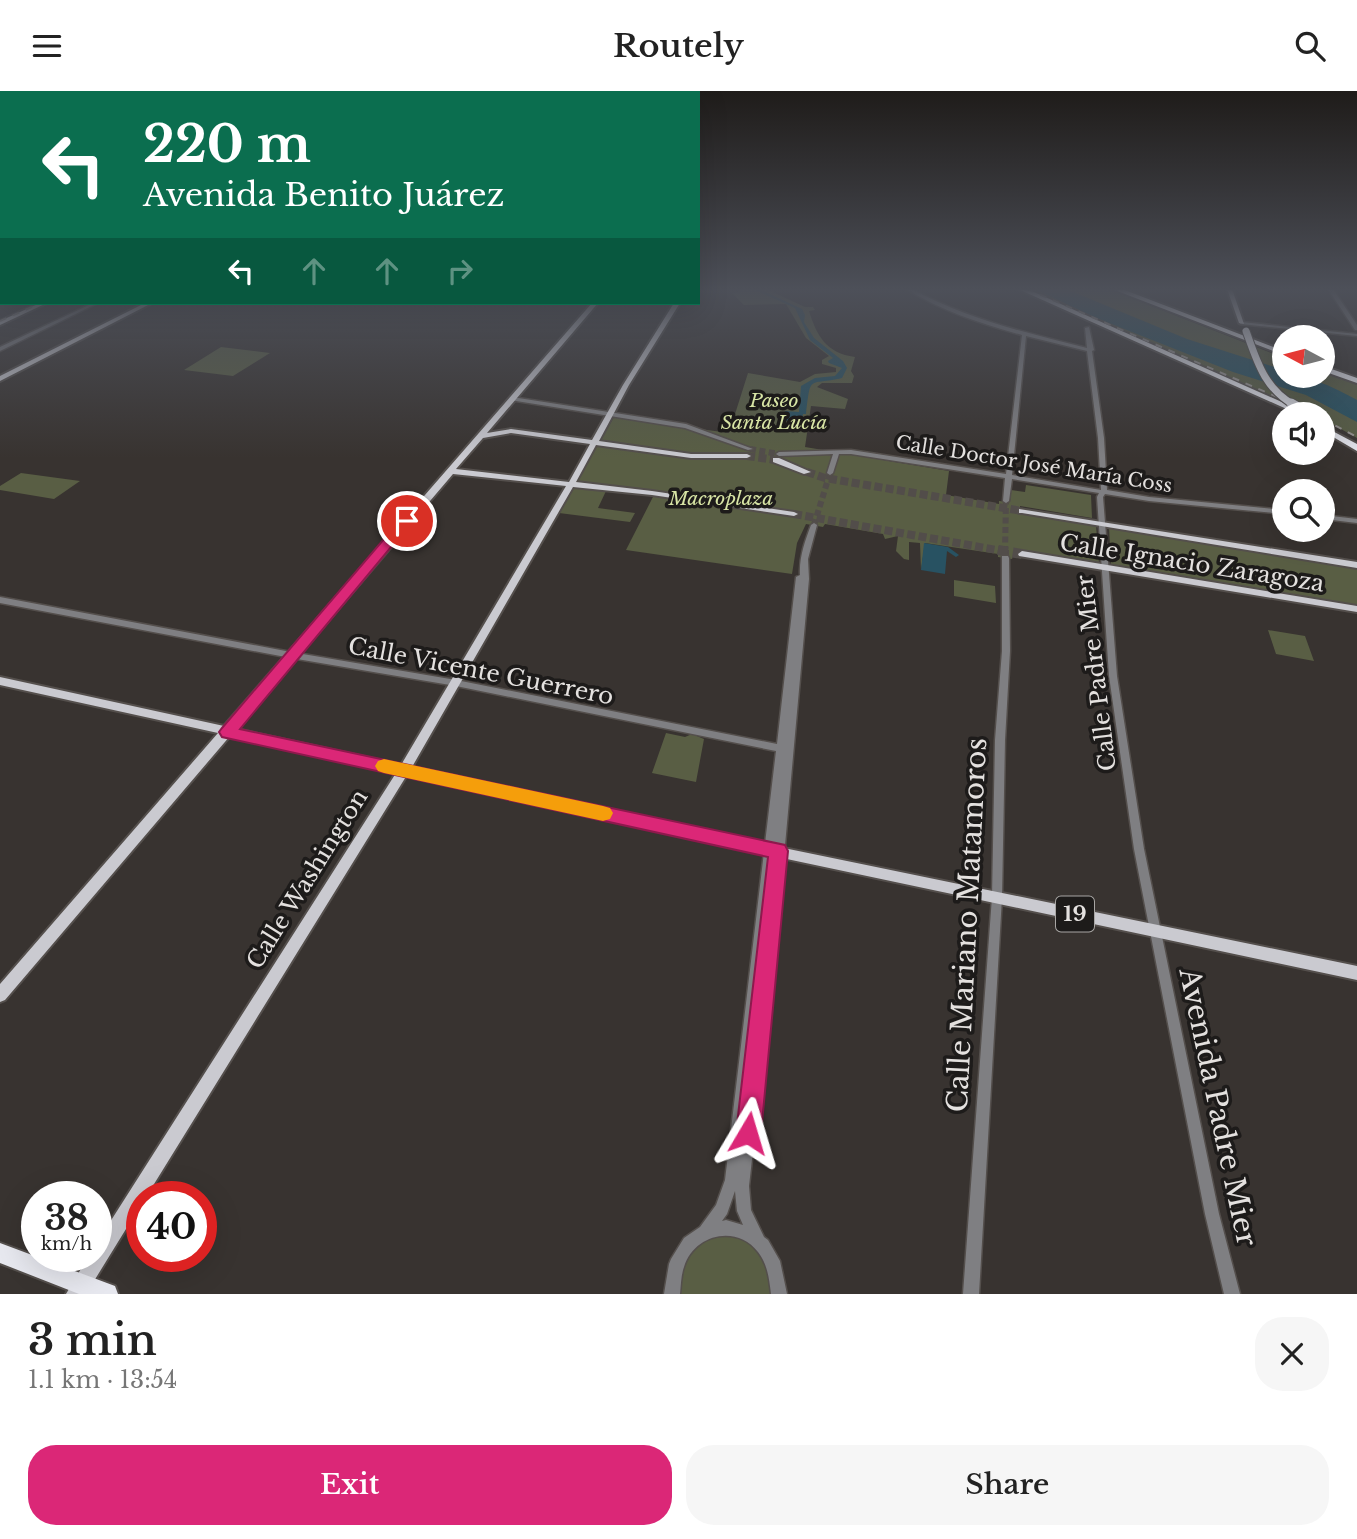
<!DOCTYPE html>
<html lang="en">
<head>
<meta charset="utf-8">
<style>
	:root { --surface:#fff; --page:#f6f6f6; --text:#222; --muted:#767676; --accent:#db2777 }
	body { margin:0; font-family:"Libre Baskerville",serif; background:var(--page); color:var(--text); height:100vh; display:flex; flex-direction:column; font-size:26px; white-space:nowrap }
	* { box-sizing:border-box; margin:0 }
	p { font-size:23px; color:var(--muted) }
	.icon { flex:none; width:38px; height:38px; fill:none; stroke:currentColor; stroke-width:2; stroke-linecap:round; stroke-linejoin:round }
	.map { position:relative; height:1203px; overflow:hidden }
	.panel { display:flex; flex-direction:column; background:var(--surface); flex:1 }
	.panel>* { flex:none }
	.top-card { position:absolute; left:0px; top:0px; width:700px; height:214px; box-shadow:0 7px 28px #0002; background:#0b6e4f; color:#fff; overflow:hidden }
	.needle { width:46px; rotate:277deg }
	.fabs { position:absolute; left:1272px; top:234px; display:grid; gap:14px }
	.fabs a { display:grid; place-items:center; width:63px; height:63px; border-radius:50%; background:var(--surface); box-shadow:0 7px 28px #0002; font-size:35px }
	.speed { position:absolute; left:21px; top:1090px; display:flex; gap:14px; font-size:35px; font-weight:700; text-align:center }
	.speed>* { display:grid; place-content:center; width:91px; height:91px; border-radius:50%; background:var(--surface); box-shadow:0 7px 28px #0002; line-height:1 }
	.speed small { font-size:18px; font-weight:400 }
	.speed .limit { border:10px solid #d22; background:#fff; color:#111 }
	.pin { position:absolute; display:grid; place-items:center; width:60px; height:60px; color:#fff; margin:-30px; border:4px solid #fff; border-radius:50%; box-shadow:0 2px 7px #0007 }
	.me { position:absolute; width:77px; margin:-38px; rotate:7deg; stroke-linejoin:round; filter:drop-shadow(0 0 5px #0008) }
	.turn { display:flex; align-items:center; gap:24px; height:147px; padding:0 28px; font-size:32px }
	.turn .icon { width:91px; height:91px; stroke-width:2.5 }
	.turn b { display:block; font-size:49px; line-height:60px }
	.lanes { display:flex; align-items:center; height:66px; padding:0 28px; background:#0003; justify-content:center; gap:35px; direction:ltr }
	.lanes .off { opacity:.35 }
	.round { display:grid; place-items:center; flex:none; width:74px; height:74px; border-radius:28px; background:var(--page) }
	.headline { display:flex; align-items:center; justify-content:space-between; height:119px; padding:0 28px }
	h1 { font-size:42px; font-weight:600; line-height:52px }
	.cta { display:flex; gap:14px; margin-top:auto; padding:14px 28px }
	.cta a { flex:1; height:80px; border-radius:28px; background:var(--accent); color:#fff; font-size:28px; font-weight:600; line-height:80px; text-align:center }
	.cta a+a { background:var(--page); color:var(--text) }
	header { display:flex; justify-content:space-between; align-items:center; height:91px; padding:0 28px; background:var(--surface); font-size:32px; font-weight:600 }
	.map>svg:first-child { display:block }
	.green { fill:#595e44 }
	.water { fill:#285262 }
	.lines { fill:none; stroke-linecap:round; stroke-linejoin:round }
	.minor-tunnel-far1 { stroke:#524d4a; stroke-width:6; stroke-dasharray:6 3.5; stroke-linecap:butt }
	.minor-tunnel { stroke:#524d4a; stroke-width:8; stroke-dasharray:8 4.5; stroke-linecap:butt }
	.major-tunnel-far1 { stroke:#524d4a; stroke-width:8; stroke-dasharray:8 3.5; stroke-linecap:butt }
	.major-tunnel { stroke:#524d4a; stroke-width:10; stroke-dasharray:10 5; stroke-linecap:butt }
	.minor-casing { stroke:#544f4c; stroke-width:3 }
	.major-casing { stroke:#544f4c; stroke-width:4 }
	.highway-casing { stroke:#544f4c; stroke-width:4 }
	.minor { fill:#7f7f82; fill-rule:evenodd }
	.major { fill:#cacad0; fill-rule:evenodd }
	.highway { fill:#e7e8ef; fill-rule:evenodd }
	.rail { stroke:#999592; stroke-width:2; stroke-dasharray:7 7; stroke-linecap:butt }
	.highway-bridge-far1-casing { stroke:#544f4c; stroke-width:9; stroke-linecap:butt }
	.highway-bridge-casing { stroke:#544f4c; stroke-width:11; stroke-linecap:butt }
	.highway-bridge-far1 { stroke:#e7e8ef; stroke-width:7 }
	.highway-bridge { stroke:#e7e8ef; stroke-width:9 }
	.route { fill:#db2777; stroke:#8e194d; stroke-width:2 }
	.slow { fill:#f59e0b }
	.labels { text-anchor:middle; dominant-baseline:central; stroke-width:7; stroke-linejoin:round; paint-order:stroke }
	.far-park-label { font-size:19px; font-style:italic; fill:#d8e5a5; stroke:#1d1b1a }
	.far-street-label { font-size:19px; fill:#e4e1df; stroke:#1d1b1a }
	.shield { fill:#1d1b1a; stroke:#a8a6a4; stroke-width:2 }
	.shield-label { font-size:21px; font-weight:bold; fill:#e4e1df }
	.street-label { font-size:23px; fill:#e4e1df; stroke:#1d1b1a }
	.near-street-label { font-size:28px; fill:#e4e1df; stroke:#1d1b1a }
</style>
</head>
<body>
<header><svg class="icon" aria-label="menu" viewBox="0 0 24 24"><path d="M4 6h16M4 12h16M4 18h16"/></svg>Routely<svg class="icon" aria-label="search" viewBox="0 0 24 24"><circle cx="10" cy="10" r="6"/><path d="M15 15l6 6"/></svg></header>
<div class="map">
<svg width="1357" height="1203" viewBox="0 0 1357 1203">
	<rect width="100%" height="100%" fill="#383330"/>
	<path class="green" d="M739 198H766L805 216H813L815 219 809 220C817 245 826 262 855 266L851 280 854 285 852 292H822L817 296 848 308 845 318 811 315 805 356 949 380 946 404 999 413V410L1010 411 1011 399 1025 401 1026 394 1091 404 1092 427 1020 415V421L1096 434 1099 473 1021 459 1020 467 1013 465 1012 468 998 466V463L925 452 921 479 920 452 909 451V469L904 468 896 460 898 445 885 448 883 443 825 433 823 436 806 433 797 452 792 483 626 459 656 400 577 390 614 326 729 342 748 282 800 291 815 283 836 281V277L822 273V269L829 265 806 247 786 213 744 214 732 202 741 201Z
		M1108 198 1284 267V285H1323V280L1357 294V347L1323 328V324H1315L1023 199Z
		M221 256 270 262 233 285 184 279Z
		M21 382 80 390 54 408 0 399V395Z
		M573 396 606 400 598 417 635 422 630 431 559 422Z
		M1109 436 1357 476V515L1111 475Z
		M954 489 995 495 996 512 954 505Z
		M1268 539 1305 545 1314 570 1276 563Z
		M666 642 685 646 692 643 704 648 696 691 652 682Z
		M717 1143C757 1144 767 1168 775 1203H677C682 1174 688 1155 717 1143Z"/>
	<path class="water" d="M759 198 802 218 805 224 804 231 814 247 843 270 847 277 842 287C808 295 811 282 806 323H803L802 329 783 330 785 320 799 321 801 295 815 287 835 285 842 277 829 272 828 270 833 267 810 249 795 217 753 198Z
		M1066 198 1187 248 1284 279V285C1312 285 1333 296 1357 309V331L1306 304 1233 281 1094 226 1037 199Z
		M924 452 948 456 959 464 956 466 947 460 945 483 921 479Z"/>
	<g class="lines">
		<path class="minor-tunnel-far1" d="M750 358 779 363
			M814 434 830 382
			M1005 461 1006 410"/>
		<path class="minor-tunnel" d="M1005 467V459"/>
		<path class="major-tunnel-far1" d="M747 365 776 369
			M807 381 825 387 1022 420
			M794 423 1008 461"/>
		<path class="major-tunnel" d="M998 459 1022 463"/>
		<g class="minor-casing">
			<path id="minor" d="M906 198H912C967 228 1027 242 1087 257L1085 237 1089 236 1094 259 1092 260 1104 347 1107 399 1149 406 1284 419V423L1149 410 1105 403 1103 406 1117 585 1144 758 1219 1123 1240 1203H1224L1205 1123 1134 758 1109 585 1097 406 1099 402 1012 388 1009 410 1006 412 1003 410 1005 387 851 363H839L833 382 830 384 827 382 833 363 779 365 776 363 779 361 851 359 1006 383 1022 244C982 233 942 220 906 198ZM1026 245 1087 260 1098 347 1101 399 1012 384Z
				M1328 198H1333L1357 234V239H1355Z
				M93 212H98L0 260V256Z
				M1242 231 1357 243V245L1240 233V231Z
				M512 306 686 333 753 358 748 359 685 337 510 309V307Z
				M1323 424 1357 428V432L1323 428Z
				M814 432 817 434 808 468 809 488 776 854 749 1095 751 1119 764 1146 768 1149 780 1170 787 1203H771C769 1188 768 1174 758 1161 737 1133 694 1143 684 1176 681 1184 681 1194 680 1203H664L669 1173 671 1168 684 1147 700 1136 716 1114 725 1089 776 660 456 595 291 567 0 512V506L291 561 456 589 777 653 796 486 800 484C799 466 805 450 811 434ZM735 1100 737 1120 743 1134 726 1129 722 1130 727 1123Z
				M1002 465H1008L1009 467 1010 560 1005 649 1002 806 979 1203H963L992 806 995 649 1002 560Z"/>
		</g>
		<g class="major-casing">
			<path id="major" d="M1227 198H1232L1244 233 1239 232Z
				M40 212H47L0 234V230Z
				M145 212H152L0 290V285Z
				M592 212H598L487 342 511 338 592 349 623 294 674 212H680L629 294 599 350 691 363H747L751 365 747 367H691L596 354 576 391 652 400 794 421 798 423 794 425 652 404 573 396 412 676 759 752 1357 875V889L759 762 407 684 146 1106H142V1112L86 1203H66L88 1166H96V1153L396 682 230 645 5 909 0 911V893L218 642 0 594V586L224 635ZM511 342 590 353 569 391 456 378 483 347ZM453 383 566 395 401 674 236 638Z
				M773 367H779L811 381 804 383 773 371Z
				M1019 418 1357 471V477L1022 422H1019Z
				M1022 460 1357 515V521L1019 465 1018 463Z"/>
		</g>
		<g class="highway-casing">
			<path id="highway" d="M1018 198H1027L1311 324H1300Z
				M1112 198H1122L1284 260V264Z
				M1323 275 1357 287V292L1323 280Z
				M1323 335 1357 353V360L1323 340Z
				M0 1152 115 1195 118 1203H79L0 1172Z"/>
		</g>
		<use href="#minor" class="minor"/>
		<use href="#major" class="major"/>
		<use href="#highway" class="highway"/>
		<path class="rail" d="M1027 198 1319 324
			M0 230 41 212
			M1323 328 1357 346"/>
		<g class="highway-bridge-far1-casing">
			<path id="highway-bridge-far1" d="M1246 240C1257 270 1264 297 1294 314"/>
		</g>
		<g class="highway-bridge-casing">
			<path id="highway-bridge" d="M1291 312 1298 316"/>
		</g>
		<use href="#highway-bridge-far1" class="highway-bridge-far1"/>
		<use href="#highway-bridge" class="highway-bridge"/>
	</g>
	<linearGradient id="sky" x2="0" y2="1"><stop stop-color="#1f1c1a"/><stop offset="0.54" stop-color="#4d5059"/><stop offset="1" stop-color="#4d5059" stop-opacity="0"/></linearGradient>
	<rect width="1357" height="367" fill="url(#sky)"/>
	<path class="route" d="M407 426 413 430 411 432 240 638 785 754 788 760 761 1042 757 1050 748 1054 740 1050 736 1042 768 766 222 646 219 641 222 637 402 427Z"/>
	<path class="slow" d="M384 668 603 715 610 717 613 722 610 728 603 730 384 682 378 680 375 675 378 670Z"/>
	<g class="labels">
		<g class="far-park-label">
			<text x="774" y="309">Paseo<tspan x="774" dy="22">Santa Lucía</tspan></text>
			<text x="721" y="407">Macroplaza</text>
		</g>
		<g class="far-street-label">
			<text transform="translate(1034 373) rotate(9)">Calle Doctor José María Coss</text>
		</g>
		<rect class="shield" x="1056" y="805.5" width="38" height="35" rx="5"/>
		<g class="shield-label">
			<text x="1075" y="823">19</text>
		</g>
		<g class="street-label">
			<text transform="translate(1192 472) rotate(9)">Calle Ignacio Zaragoza</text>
			<text transform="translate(481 580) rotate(11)">Calle Vicente Guerrero</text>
			<text transform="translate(1096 582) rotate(-97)">Calle Padre Mier</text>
			<text transform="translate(307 788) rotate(-58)">Calle Washington</text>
		</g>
		<g class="near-street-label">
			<text transform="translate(967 834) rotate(-87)">Calle Mariano Matamoros</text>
			<text transform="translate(1218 1016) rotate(78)">Avenida Padre Mier</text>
		</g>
	</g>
</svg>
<div class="fabs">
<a><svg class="needle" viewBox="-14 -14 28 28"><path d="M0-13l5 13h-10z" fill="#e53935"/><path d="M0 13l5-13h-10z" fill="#767676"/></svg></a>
<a><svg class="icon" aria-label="sound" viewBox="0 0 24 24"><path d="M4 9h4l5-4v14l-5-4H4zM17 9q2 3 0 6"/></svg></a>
<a><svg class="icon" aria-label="search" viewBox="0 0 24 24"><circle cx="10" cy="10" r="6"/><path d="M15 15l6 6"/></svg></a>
</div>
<div class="speed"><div>38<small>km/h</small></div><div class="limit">40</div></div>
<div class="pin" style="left:407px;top:430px;background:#d93025"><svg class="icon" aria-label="arrive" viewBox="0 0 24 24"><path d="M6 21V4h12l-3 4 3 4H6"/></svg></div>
<svg class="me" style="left:748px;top:1042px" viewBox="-20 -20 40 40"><path d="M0-17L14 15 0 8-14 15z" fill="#db2777" stroke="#fff" stroke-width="4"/></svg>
<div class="top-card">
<div class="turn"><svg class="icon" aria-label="left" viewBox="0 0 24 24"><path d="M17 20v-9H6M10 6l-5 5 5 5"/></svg><div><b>220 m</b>Avenida Benito Juárez</div></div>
<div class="lanes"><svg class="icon" aria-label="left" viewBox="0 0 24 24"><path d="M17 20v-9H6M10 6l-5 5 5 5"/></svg><svg class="icon off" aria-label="ahead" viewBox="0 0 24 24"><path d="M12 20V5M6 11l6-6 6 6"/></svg><svg class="icon off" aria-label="ahead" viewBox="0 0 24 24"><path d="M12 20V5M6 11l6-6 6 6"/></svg><svg class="icon off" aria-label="right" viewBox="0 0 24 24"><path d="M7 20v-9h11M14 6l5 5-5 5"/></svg></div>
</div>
</div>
<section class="panel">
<div class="headline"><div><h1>3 min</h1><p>1.1 km · 13:54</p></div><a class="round"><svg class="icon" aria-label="close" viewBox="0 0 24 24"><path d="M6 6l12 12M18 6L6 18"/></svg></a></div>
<div class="cta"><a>Exit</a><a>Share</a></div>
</section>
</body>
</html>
